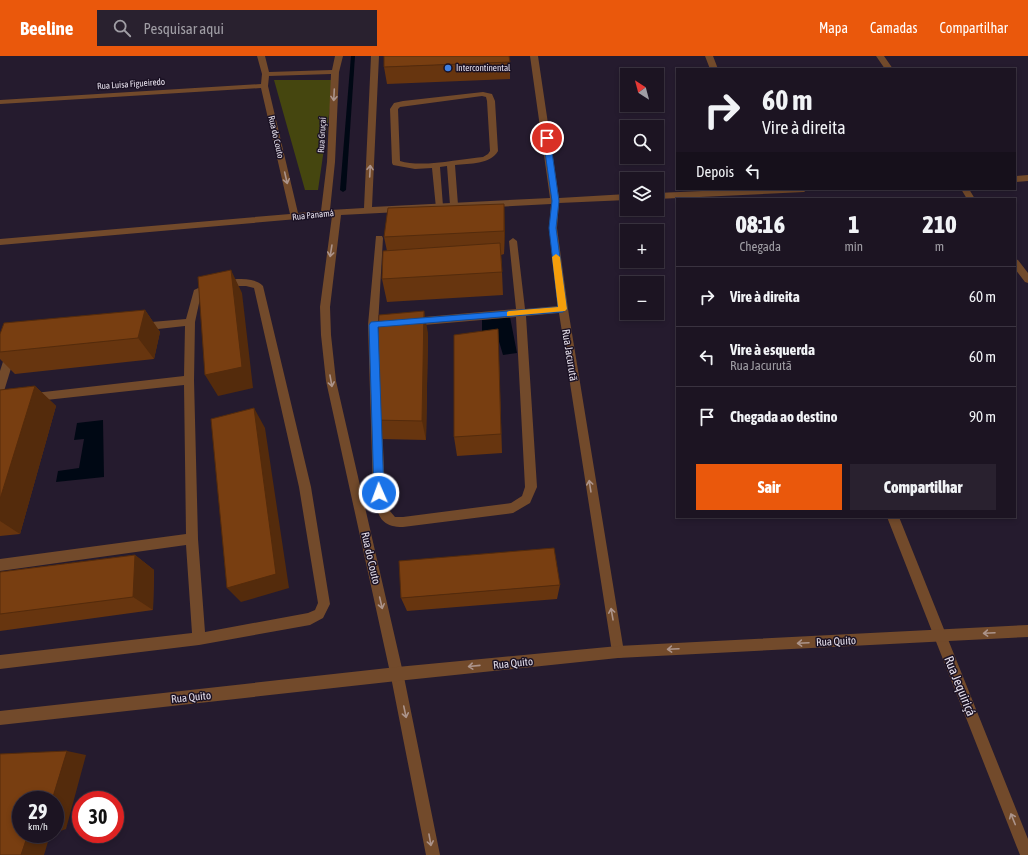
<!DOCTYPE html>
<html lang="pt">
<head>
<meta charset="utf-8">
<style>
	:root { --surface:#1c1422; --page:#29212f; --text:#f1f3f6; --muted:#a09ea5; --line:#3a3340; --accent:#ea580c }
	body { margin:0; font-family:"Asap Condensed",sans-serif; background:var(--page); color:var(--text); height:100vh; display:flex; flex-direction:column; font-size:15px; white-space:nowrap }
	* { box-sizing:border-box; margin:0 }
	p { font-size:13px; color:var(--muted) }
	.icon { flex:none; width:22px; height:22px; fill:none; stroke:currentColor; stroke-width:2; stroke-linecap:round; stroke-linejoin:round }
	.map { position:relative; flex:1; overflow:hidden }
	.sheet { position:absolute; left:676px; top:142px; width:340px; height:320px; display:flex; flex-direction:column; background:var(--surface); border-radius:0px; box-shadow:0 2px 6px #0003,0 0 0 1px var(--line) }
	.sheet>* { flex:none }
	.hud { position:absolute; left:676px; top:12px; width:340px; height:122px; border-radius:0px; box-shadow:0 2px 6px #0003,0 0 0 1px var(--line); background:#1c1422; color:var(--text); overflow:hidden }
	.needle { width:26px; rotate:324deg }
	.tools { position:absolute; left:620px; top:12px; display:grid; gap:8px }
	.tools a { display:grid; place-items:center; width:44px; height:44px; border-radius:0px; background:var(--surface); box-shadow:0 2px 6px #0003,0 0 0 1px var(--line); font-size:20px }
	.speed { position:absolute; left:12px; top:735px; display:flex; gap:8px; font-size:20px; font-weight:700; text-align:center }
	.speed>* { display:grid; place-content:center; width:52px; height:52px; border-radius:50%; background:var(--surface); box-shadow:0 2px 6px #0003,0 0 0 1px var(--line); line-height:1 }
	.speed small { font-size:10px; font-weight:400 }
	.speed .limit { border:6px solid #d22; background:#fff; color:#111 }
	.pin { position:absolute; display:grid; place-items:center; width:34px; height:34px; color:#fff; margin:-17px; border:2px solid #fff; border-radius:50%; box-shadow:0 1px 4px #0007 }
	.me { position:absolute; width:44px; margin:-22px; rotate:358deg; stroke-linejoin:round; filter:drop-shadow(0 0 3px #0008) }
	.turn { display:flex; align-items:center; gap:14px; height:84px; padding:0 20px; font-size:18px }
	.turn .icon { width:52px; height:52px; stroke-width:2.5 }
	.turn b { display:block; font-size:28px; line-height:34px }
	.then { display:flex; align-items:center; height:38px; padding:0 20px; background:#0003; gap:8px; font-size:15px }
	.eta { display:flex; justify-content:space-evenly; align-items:center; height:68px; text-align:center }
	.eta b { font-size:24px; font-weight:800; line-height:28px }
	.primary-button { display:flex; gap:8px; margin-top:auto; padding:8px 20px }
	.primary-button a { flex:1; height:46px; border-radius:0px; background:var(--accent); color:#fff; font-size:16px; font-weight:800; line-height:46px; text-align:center }
	.primary-button a+a { background:var(--page); color:var(--text) }
	ul { padding:0; list-style:none }
	li { display:flex; align-items:center; gap:12px; height:60px; padding:0 20px; border-top:1px solid var(--line) }
	li div { flex:1 }
	li b { display:block; font-size:15px }
	li em { font-style:normal }
	header { display:flex; align-items:center; gap:24px; box-sizing:border-box; height:56px; padding:0 20px; background:var(--accent); color:#fff }
	header strong { font-size:19px }
	nav { display:flex; gap:22px; margin-inline-start:auto; font-size:14px }
	.search { width:280px; height:36px; background:var(--page); display:flex; align-items:center; gap:10px; box-sizing:border-box; padding:0 14px; border-radius:0px; color:var(--muted); font-size:15px }
	.map>svg:first-child { display:block }
	.green { fill:#45460f }
	.water { fill:#000814 }
	.lines { fill:none; stroke-linecap:round; stroke-linejoin:round }
	.stream { fill:#000814; fill-rule:evenodd }
	.service { fill:#724a2b; fill-rule:evenodd }
	.minor { fill:#724a2b; fill-rule:evenodd }
	.tertiary { fill:#724a2b; fill-rule:evenodd }
	.wall { fill:#67350f }
	.shaded-wall { fill:#542b0c }
	.building { fill:#783e11; stroke:#542b0c }
	.oneway { stroke:#ac948b }
	.route { fill:#1a73e8; stroke:#114b97 }
	.slow { fill:#f59e0b }
	.shop-dot { fill:#3f7fe0; stroke:#1b1224; stroke-width:1.5 }
	.labels { text-anchor:middle; dominant-baseline:central; stroke-width:3; stroke-linejoin:round; paint-order:stroke }
	.far-poi-label { font-size:9px; fill:#e5dfeb; stroke:#1b1224; text-anchor:start }
	.far-street-label { font-size:9px; fill:#e5dfeb; stroke:#1b1224 }
	.street-label { font-size:11px; fill:#e5dfeb; stroke:#1b1224 }
	.near-street-label { font-size:13px; fill:#e5dfeb; stroke:#1b1224 }
</style>
</head>
<body>
<header>
<strong>Beeline</strong>
<div class="search"><svg class="icon" aria-label="search" viewBox="0 0 24 24"><circle cx="10" cy="10" r="6"/><path d="M15 15l6 6"/></svg>Pesquisar aqui</div>
<nav><a>Mapa</a><a>Camadas</a><a>Compartilhar</a></nav>
</header>
<div class="map">
<svg width="1028" height="799" viewBox="0 0 1028 799">
	<rect width="100%" height="100%" fill="#251b2e"/>
	<path class="green" d="M274 24H334L318 134H305Z"/>
	<path class="water" d="M510 261 517 297 503 299 498 282 482 281V264Z
		M103 364 104 421 56 426 58 415 79 412 84 383 74 384 77 367Z"/>
	<g class="lines">
		<path class="stream" d="M351 0H355L346 134 343 136 340 134Z"/>
		<path class="service" d="M483 36 492 38 495 45 498 95C490 109 470 107 455 109L458 149 457 151 454 152 450 149 447 110 440 111 443 150 439 153 436 152 432 112 415 113 393 109 392 107 390 53 394 47 403 45ZM482 40 486 41 487 45 490 95 488 98 483 101C459 103 422 112 400 105L398 53 400 51Z"/>
		<path class="minor" d="M257 0H265L269 16 332 14 335 0H343L339 16 335 106 330 154 364 152 371 0H379L372 151 550 142 530 0H538L559 142 627 138V144L559 147 557 172 568 253 624 596 623 601 618 602 613 601 612 596 559 257 526 260 537 431 530 447 513 457 403 471C378 471 378 457 373 437L368 269 376 180H382L383 182 378 269 385 437 389 454 395 461H403L511 447 522 440 525 431 516 261 412 270 409 269 407 266 409 263 412 262 516 253 509 185 513 182 517 185 525 253 558 250 549 172 551 148 341 159 330 251 331 279 336 325 404 621 440 799H426L391 621 326 325 321 279 320 251 332 160 0 189V183L290 158 261 32 0 48V44L261 28 262 18ZM331 18 327 106 321 155 298 157 268 30 269 20Z
			M705 0H713L718 13H710Z
			M876 0H884L893 13H885Z
			M1028 119V125L1015 126V120Z
			M747 133H808L804 136 657 143V137Z
			M961 133H969L975 143H967Z
			M1015 203 1018 204 1028 217V227L1025 226 1015 213Z
			M237 223C245 223 257 223 263 230L311 431 330 548 323 562 310 569 199 589 0 613V599L192 577 186 489 0 515V503L186 478 184 329 0 349V341L184 320 185 270 140 275 137 274 135 271 137 268 140 267 186 263 194 234 209 227ZM228 230H246L254 232 299 431 318 547 315 554 308 557 205 576 198 483 194 324 195 266 201 238 211 233Z
			M11 292 15 293 16 296 5 332 4 335 0 336V315L6 296 7 293Z
			M887 461H899L1028 783V799H1020Z"/>
		<path class="tertiary" d="M1028 569V581L618 602 397 625 0 669V655L397 611 618 590Z"/>
	</g>
	<path class="wall" d="M510 6V23L387 28 384 11Z
		M505 172 504 198 501 199 502 216 503 239 387 246 382 223 387 195 384 181Z
		M145 254 160 276 154 303 15 318 0 303V278Z
		M498 273 502 397 457 400 454 381Z
		M428 277 426 384 380 383 374 364Z
		M35 330 56 350 20 478 0 480V334Z
		M135 499 154 514 153 554 0 575V516Z
		M560 529 557 543 407 555 401 542Z"/>
	<path class="shaded-wall" d="M504 148 505 172 504 198Z
		M231 214 242 237 253 332 218 340 205 319Z
		M145 254 160 276 154 303 138 282Z
		M424 255 428 277 426 384 422 365Z
		M35 330 56 350 20 478 0 465V443Z
		M254 352 265 372 289 532 241 546 227 532Z
		M135 499 154 514 153 554 133 541Z
		M67 695 86 699 66 773 55 777V744H52Z
		M28 778H53L50 779 44 799H21Z"/>
	<path class="building" d="M384 0H509L510 6 384 11Z
		M504 148V175L384 181 388 152Z
		M500 187 502 216 382 223 383 195Z
		M231 214 242 311 205 319 198 221Z
		M145 254 138 282 0 296V278L4 267Z
		M424 255 422 365 374 364 379 259Z
		M498 273 501 378 454 381V279Z
		M35 330 0 443V334Z
		M254 352 276 518 227 532 211 363Z
		M554 492 560 529 401 542 399 505Z
		M135 499 133 541 0 558V516Z
		M67 695 52 744H21V778H28L21 799H0V698Z"/>
	<defs><path id="oneway-shaft" d="M-6 0H5M1.5-3L5.5 0L1.5 3" fill="none" stroke-width="1.6" stroke-linecap="round" stroke-linejoin="round"/></defs>
	<g class="oneway">
		<use href="#oneway-shaft" transform="translate(334 39) rotate(93)"/>
		<use href="#oneway-shaft" transform="translate(370 115) rotate(-87)"/>
		<use href="#oneway-shaft" transform="translate(286 122) rotate(77)"/>
		<use href="#oneway-shaft" transform="translate(331 195) rotate(99)"/>
		<use href="#oneway-shaft" transform="translate(331 325) rotate(80)"/>
		<use href="#oneway-shaft" transform="translate(590 430) rotate(-99)"/>
		<use href="#oneway-shaft" transform="translate(381 547) rotate(77)"/>
		<use href="#oneway-shaft" transform="translate(612 558) rotate(-100)"/>
		<use href="#oneway-shaft" transform="translate(989 577) rotate(177)"/>
		<use href="#oneway-shaft" transform="translate(803 587) rotate(177)"/>
		<use href="#oneway-shaft" transform="translate(673 593) rotate(177)"/>
		<use href="#oneway-shaft" transform="translate(474 610) rotate(174)"/>
		<use href="#oneway-shaft" transform="translate(405 656) rotate(78)"/>
		<use href="#oneway-shaft" transform="translate(1013 763) rotate(-112)"/>
		<use href="#oneway-shaft" transform="translate(430 784) rotate(80)"/>
	</g>
	<path class="route" d="M547 80 550 82 559 145 556 172 567 253 563 256 378 271 384 437 382 440 379 441 376 440 374 437 369 269 371 266 558 251 549 172 552 145 543 82Z"/>
	<path class="slow" d="M556 198 560 201 567 253 565 255 507 260V256L509 255 558 251 552 201Z"/>
	<circle class="shop-dot" cx="448" cy="12" r="4"/>
	<g class="labels">
		<g class="far-poi-label">
			<text x="456" y="12">Intercontinental</text>
		</g>
		<g class="far-street-label">
			<text transform="translate(131 28) rotate(-4)">Rua Luisa Figueiredo</text>
			<text transform="translate(322 79) rotate(-87)">Rua Gruçaí</text>
			<text transform="translate(276 81) rotate(77)">Rua do Couto</text>
			<text transform="translate(313 159) rotate(-6)">Rua Panamá</text>
		</g>
		<g class="street-label">
			<text transform="translate(570 299) rotate(81)">Rua Jacurutã</text>
			<text transform="translate(371 502) rotate(77)">Rua do Couto</text>
			<text transform="translate(836 585) rotate(-3)">Rua Quito</text>
			<text transform="translate(513 607) rotate(-6)">Rua Quito</text>
			<text transform="translate(191 641) rotate(-6)">Rua Quito</text>
		</g>
		<g class="near-street-label">
			<text transform="translate(960 630) rotate(68)">Rua Jequiriçá</text>
		</g>
	</g>
</svg>
<div class="tools">
<a><svg class="needle" viewBox="-14 -14 28 28"><path d="M0-13l5 13h-10z" fill="#e53935"/><path d="M0 13l5-13h-10z" fill="#a09ea5"/></svg></a>
<a><svg class="icon" aria-label="search" viewBox="0 0 24 24"><circle cx="10" cy="10" r="6"/><path d="M15 15l6 6"/></svg></a>
<a><svg class="icon" aria-label="layers" viewBox="0 0 24 24"><path d="M12 4l9 5-9 5-9-5zM3 14l9 5 9-5"/></svg></a>
<a>+</a>
<a>−</a>
</div>
<div class="speed"><div>29<small>km/h</small></div><div class="limit">30</div></div>
<div class="pin" style="left:547px;top:82px;background:#d93025"><svg class="icon" aria-label="arrive" viewBox="0 0 24 24"><path d="M6 21V4h12l-3 4 3 4H6"/></svg></div>
<svg class="me" style="left:379px;top:437px" viewBox="-20 -20 40 40"><circle r="17" fill="#1a73e8" stroke="#fff" stroke-width="3"/><path d="M0-11L8 9 0 5-8 9z" fill="#fff"/></svg>
<div class="hud">
<div class="turn"><svg class="icon" aria-label="right" viewBox="0 0 24 24"><path d="M7 20v-9h11M14 6l5 5-5 5"/></svg><div><b>60 m</b>Vire à direita</div></div>
<div class="then">Depois<svg class="icon" aria-label="left" viewBox="0 0 24 24"><path d="M17 20v-9H6M10 6l-5 5 5 5"/></svg></div>
</div>
<section class="sheet">
<div class="eta">
<div><b>08:16</b><p>Chegada</p></div>
<div><b>1</b><p>min</p></div>
<div><b>210</b><p>m</p></div>
</div>
<ul>
<li><svg class="icon" aria-label="right" viewBox="0 0 24 24"><path d="M7 20v-9h11M14 6l5 5-5 5"/></svg><div><b>Vire à direita</b></div><em>60 m</em></li>
<li><svg class="icon" aria-label="left" viewBox="0 0 24 24"><path d="M17 20v-9H6M10 6l-5 5 5 5"/></svg><div><b>Vire à esquerda</b><p>Rua Jacurutã</p></div><em>60 m</em></li>
<li><svg class="icon" aria-label="arrive" viewBox="0 0 24 24"><path d="M6 21V4h12l-3 4 3 4H6"/></svg><div><b>Chegada ao destino</b></div><em>90 m</em></li>
</ul>
<div class="primary-button"><a>Sair</a><a>Compartilhar</a></div>
</section>
</div>
</body>
</html>
